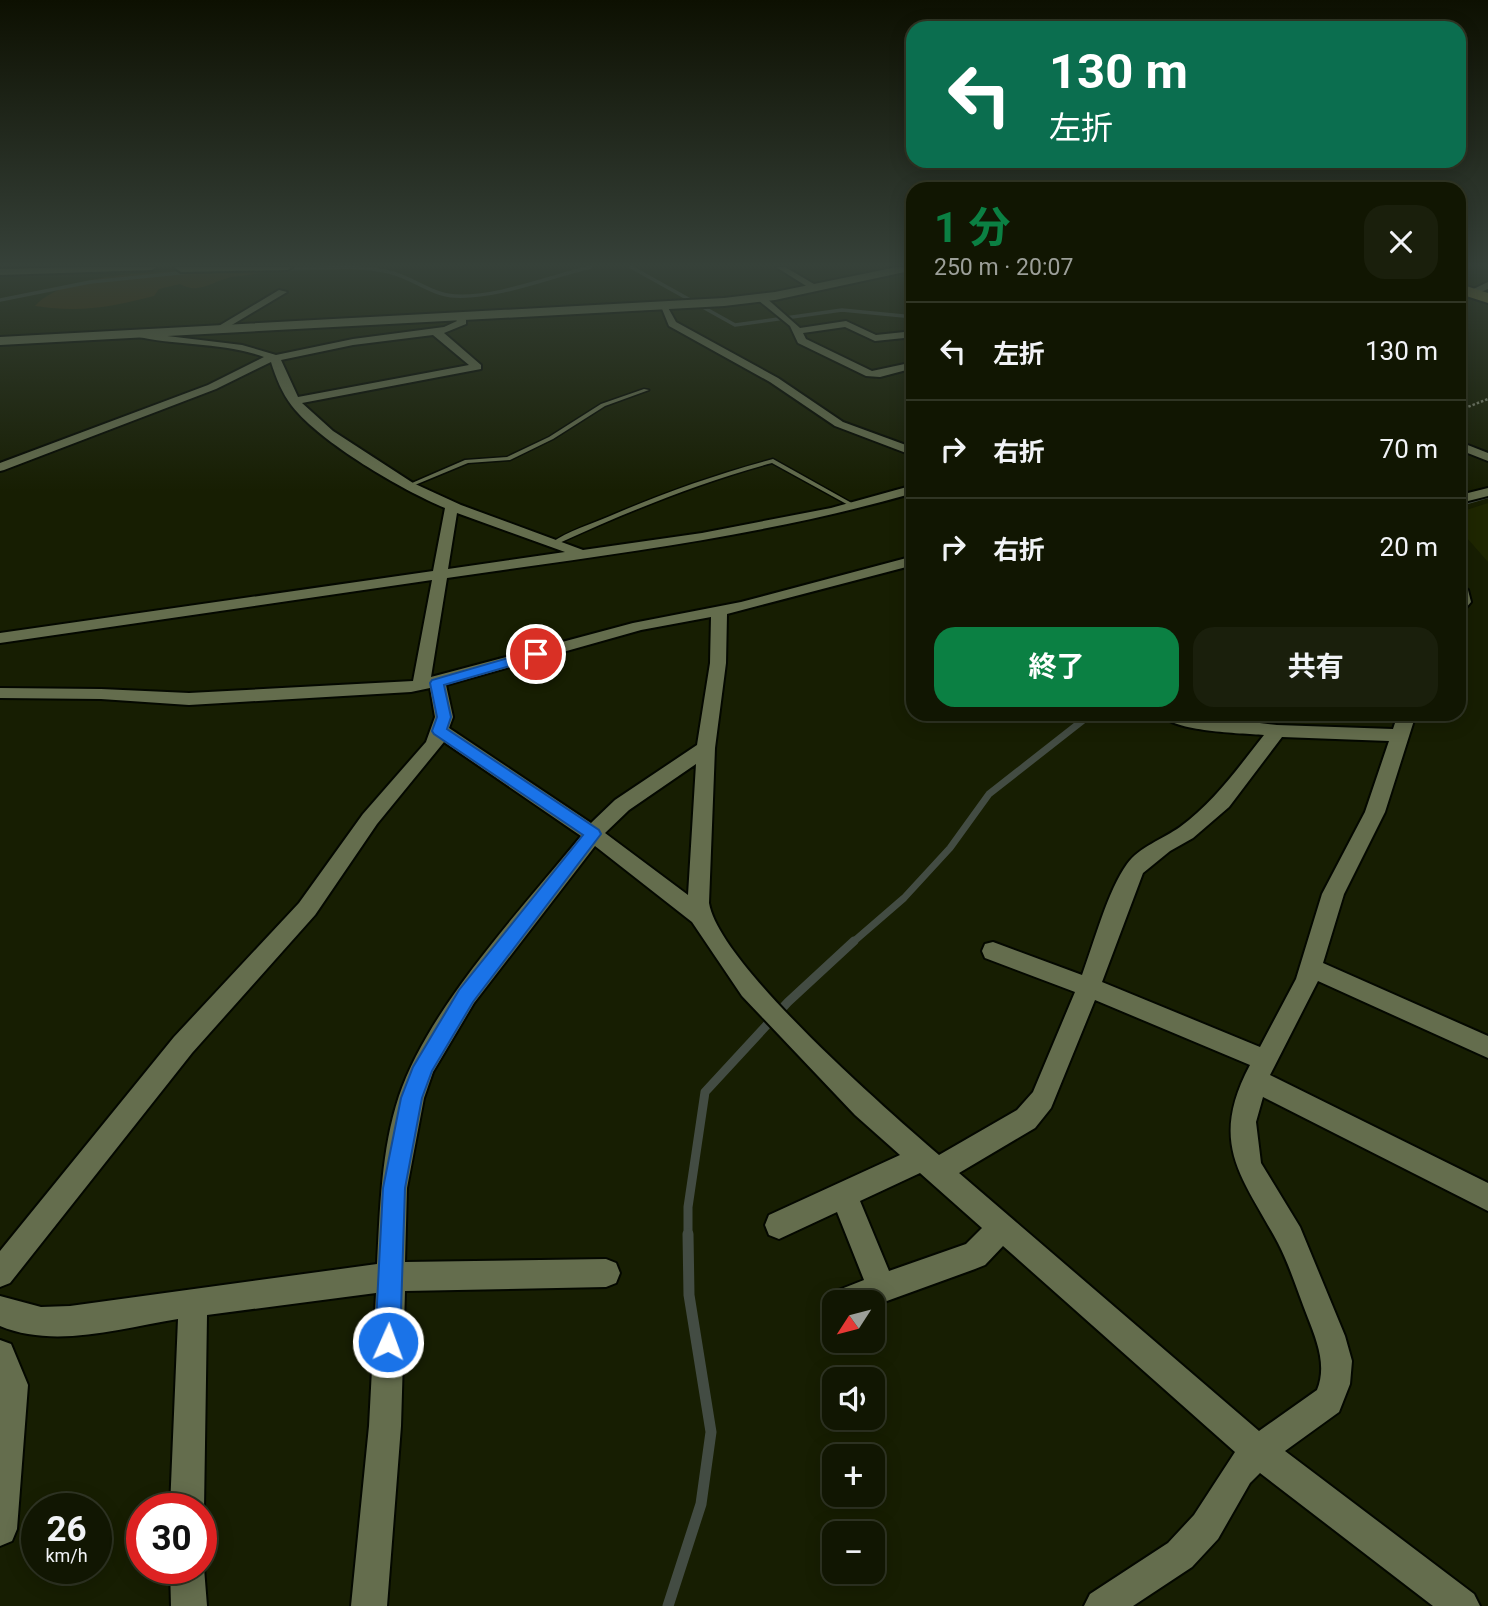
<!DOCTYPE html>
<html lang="ja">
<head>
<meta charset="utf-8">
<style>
	:root { --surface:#111602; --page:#1a1f0c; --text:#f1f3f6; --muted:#9c9f99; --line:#303524; --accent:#0b8043 }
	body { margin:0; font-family:Roboto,"Noto Sans JP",sans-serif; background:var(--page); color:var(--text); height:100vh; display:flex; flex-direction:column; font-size:26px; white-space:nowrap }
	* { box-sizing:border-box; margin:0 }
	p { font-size:23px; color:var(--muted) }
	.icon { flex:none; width:38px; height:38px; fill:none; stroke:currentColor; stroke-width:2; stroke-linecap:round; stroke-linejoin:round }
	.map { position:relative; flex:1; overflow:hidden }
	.sheet { position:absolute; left:906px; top:182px; width:560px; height:539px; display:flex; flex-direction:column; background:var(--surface); border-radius:21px; box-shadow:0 4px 18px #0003,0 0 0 2px var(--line) }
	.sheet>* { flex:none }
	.top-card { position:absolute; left:906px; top:21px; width:560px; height:147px; border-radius:21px; box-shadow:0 4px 18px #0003,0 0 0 2px var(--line); background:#0b6e4f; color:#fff; overflow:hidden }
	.needle { width:46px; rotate:234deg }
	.buttons { position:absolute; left:822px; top:1290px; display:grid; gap:14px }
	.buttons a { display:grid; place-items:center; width:63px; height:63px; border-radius:14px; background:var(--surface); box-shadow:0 4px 18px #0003,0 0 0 2px var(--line); font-size:35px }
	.speed { position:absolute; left:21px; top:1493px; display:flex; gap:14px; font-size:35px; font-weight:700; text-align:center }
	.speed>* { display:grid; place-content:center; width:91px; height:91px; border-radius:50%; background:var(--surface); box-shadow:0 4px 18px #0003,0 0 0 2px var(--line); line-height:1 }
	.speed small { font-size:18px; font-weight:400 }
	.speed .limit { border:10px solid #d22; background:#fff; color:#111 }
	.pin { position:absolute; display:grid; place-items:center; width:60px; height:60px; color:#fff; margin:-30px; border:4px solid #fff; border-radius:50%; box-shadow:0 2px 7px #0007 }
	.me { position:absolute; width:77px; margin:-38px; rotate:2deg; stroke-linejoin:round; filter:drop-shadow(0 0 5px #0008) }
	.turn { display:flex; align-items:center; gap:24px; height:147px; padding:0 28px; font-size:32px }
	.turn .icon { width:91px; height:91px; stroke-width:2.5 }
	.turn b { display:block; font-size:49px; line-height:60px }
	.round { display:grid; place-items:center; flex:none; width:74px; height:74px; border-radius:21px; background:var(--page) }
	.head { display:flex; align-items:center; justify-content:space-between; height:119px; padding:0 28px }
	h1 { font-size:42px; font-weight:700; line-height:52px; color:var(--accent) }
	.cta { display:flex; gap:14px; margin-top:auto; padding:14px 28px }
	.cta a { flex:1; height:80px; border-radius:21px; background:var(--accent); color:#fff; font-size:28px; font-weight:700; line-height:80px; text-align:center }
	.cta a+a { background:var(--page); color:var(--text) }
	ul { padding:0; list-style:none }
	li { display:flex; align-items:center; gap:21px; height:98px; padding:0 28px; border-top:2px solid var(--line) }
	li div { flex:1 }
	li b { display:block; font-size:26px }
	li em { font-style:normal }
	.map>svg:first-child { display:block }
	.built { fill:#1f2701 }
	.green { fill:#3c2a04 }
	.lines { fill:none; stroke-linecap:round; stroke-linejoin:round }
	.stream-far4 { stroke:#434c43; stroke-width:3.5 }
	.stream-far3 { stroke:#434c43; stroke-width:4.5 }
	.stream-far2 { stroke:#434c43; stroke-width:7 }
	.stream-far1 { stroke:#434c43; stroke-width:9 }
	.stream { stroke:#434c43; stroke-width:11 }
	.service-casing { stroke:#040800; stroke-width:3 }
	.minor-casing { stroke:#040800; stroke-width:4 }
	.tertiary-casing { stroke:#040800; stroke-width:4 }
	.trunk-casing { stroke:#040800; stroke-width:4 }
	.path { stroke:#828872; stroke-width:2.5; stroke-dasharray:2.5 2; stroke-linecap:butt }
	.service { fill:#646d4d; fill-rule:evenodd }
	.minor { fill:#646d4d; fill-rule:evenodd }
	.tertiary { fill:#646d4d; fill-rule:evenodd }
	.trunk { fill:#867e38; fill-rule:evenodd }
	.route { fill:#1a73e8; stroke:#114b97; stroke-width:2 }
</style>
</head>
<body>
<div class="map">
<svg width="1488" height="1606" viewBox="0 0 1488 1606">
	<rect width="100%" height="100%" fill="#171e02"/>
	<path class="built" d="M1488 503V562L1460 530V512Z"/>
	<path class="green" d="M255 270 270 271C257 274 245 275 232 277 212 281 200 295 180 284L159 289 154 296C111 307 80 313 35 306 72 265 201 272 255 270Z"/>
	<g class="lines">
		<path class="stream-far4" d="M631 267 735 325 842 310 914 317
			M282 269C317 269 355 264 389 272 412 277 431 295 455 296 499 298 548 277 591 267
			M0 300 90 282 189 272"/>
		<path class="stream-far3" d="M1460 504 1488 496"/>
		<path class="stream-far2" d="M852 943 904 898 950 848 989 794 1091 714"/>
		<path class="stream-far1" d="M688 1236V1207L705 1092 788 1002 854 941"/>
		<path class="stream" d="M668 1606 701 1504 711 1432 689 1295 688 1234"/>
		<g class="service-casing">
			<path id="service" d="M644 389 649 390 605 406 553 439 510 460 468 463 410 487 405 486 465 460 507 457 549 437 601 404Z
				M773 459 857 506 852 507 772 463C698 483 627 512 557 544L551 543C568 531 591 524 610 516 663 493 717 474 773 459Z"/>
		</g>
		<g class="minor-casing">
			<path id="minor" d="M85 267H156L152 270 0 275V269Z
				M174 267H292L288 270 181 272Z
				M776 267H785L819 287 811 289Z
				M279 290 287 292 220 332 212 330Z
				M758 296H764L800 328 846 321 876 335 914 331V337L875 341 845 327 803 333 806 339 872 371 914 362V368L880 377 866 376 798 343 790 326 758 300Z
				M660 304H666L676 322 778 378 843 422 914 448V456L835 426 770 382 669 326Z
				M458 313 466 320V324L444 333 481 365V369L302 403 333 431 413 483 461 505 583 550 702 533 831 508 914 485V493C761 537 604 555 447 578L431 677 633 623 741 602 914 556V565L727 614 726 663 715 748 709 903C719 964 888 1111 939 1155L1017 1110 1033 1092 1075 992 985 958 982 951 985 944 993 942 1082 975C1094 943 1108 890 1127 864 1139 847 1163 839 1180 827 1214 802 1238 768 1264 735 1240 733 1174 732 1160 714H1186L1277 725 1393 729 1398 714H1416L1385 812 1344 894 1323 963 1488 1036V1058L1318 981 1270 1075 1488 1183V1211L1263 1097 1256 1122 1261 1163 1300 1227 1345 1336 1352 1361 1350 1384 1339 1412 1285 1451 1474 1594 1480 1606H1433L1260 1473 1250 1483 1218 1539 1192 1567 1133 1606H1084L1090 1594 1168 1543 1194 1515 1235 1452 1003 1246 985 1265 975 1269 873 1306V1302H835V1309L831 1301 836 1291 864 1280 837 1212 779 1239 769 1235 765 1225 769 1215 900 1155 855 1115 742 996 692 922 595 846 474 1003 433 1072 424 1098 407 1188 405 1262 606 1259 616 1263 620 1273 616 1283 606 1287 405 1291 401 1426 387 1606H351L369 1426 376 1293 207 1315 204 1508 201 1514V1508H170L178 1319C121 1328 55 1349 0 1326V1296L41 1307 70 1306 377 1264C380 1209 381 1150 399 1096 429 1007 521 910 581 836L444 742 377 824 315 915 192 1053 10 1283 0 1287V1251L174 1037 299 903 363 814 426 742 435 717 430 688 411 692 189 705 101 699 0 698V688L101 689 189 693 413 681 432 580 0 643V633L433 571 445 508C402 490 321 443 292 406 282 393 276 378 271 362L216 389 4 470 0 471V463L208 385 264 357C223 342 177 346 134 336V332L242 345 276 355 353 339 444 327 457 321 453 316ZM433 335 469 365 298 397 281 360 353 345ZM457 513 565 552 448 569ZM711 617 710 663 697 745 615 800 591 823 449 728 453 717 446 685 641 630ZM1282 737 1389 741 1365 812 1322 894 1296 979 1260 1047 1102 982 1143 873 1170 851 1193 838 1229 807ZM696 764 688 895 605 833 629 810ZM1095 1000 1250 1065C1208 1144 1242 1176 1278 1243 1290 1266 1298 1293 1308 1318 1317 1341 1327 1366 1317 1390L1259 1431 959 1173 1035 1128 1051 1108ZM920 1173 982 1228 966 1244 889 1271 860 1201Z
				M1460 442 1488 453V461L1460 450Z
				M1488 488V496L1460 503V495Z
				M1460 585 1468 590 1471 602 1465 609 1460 611Z
				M0 1340 11 1344 28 1385 17 1529 12 1541 0 1546Z
				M201 1561 204 1568 207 1606H171L170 1568H201Z"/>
		</g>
		<g class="tertiary-casing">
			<path id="tertiary" d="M897 267H914V270L775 300 724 306 0 345V337L724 298 775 292Z
				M1488 282V289L1471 296 1465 293Z"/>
		</g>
		<g class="trunk-casing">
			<path id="trunk" d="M1460 284 1488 293V303L1460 294Z"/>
		</g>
		<path class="path" d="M1460 410 1488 399"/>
		<use href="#service" class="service"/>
		<use href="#minor" class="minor"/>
		<use href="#tertiary" class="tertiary"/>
		<use href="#trunk" class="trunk"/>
	</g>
	<linearGradient id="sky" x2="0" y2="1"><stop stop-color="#0d1001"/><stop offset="0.54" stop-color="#364139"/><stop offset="1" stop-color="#364139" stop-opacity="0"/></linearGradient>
	<rect width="1488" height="491" fill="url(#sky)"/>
	<path class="route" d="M536 650 541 652V657L444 685 451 717 447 729 599 830 601 834 473 1002 432 1071 422 1098 405 1188 400 1342 396 1351 388 1355 379 1351 375 1342 383 1188 401 1098 413 1067 459 990 583 835 434 734 432 731 437 717 430 683 432 680Z"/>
</svg>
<div class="buttons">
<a><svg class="needle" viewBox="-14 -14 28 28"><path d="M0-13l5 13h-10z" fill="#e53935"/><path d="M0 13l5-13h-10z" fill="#9c9f99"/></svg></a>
<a><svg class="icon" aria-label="sound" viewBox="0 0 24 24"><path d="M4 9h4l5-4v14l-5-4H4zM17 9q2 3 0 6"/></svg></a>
<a>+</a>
<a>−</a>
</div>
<div class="speed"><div>26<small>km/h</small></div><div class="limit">30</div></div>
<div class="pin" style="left:536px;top:654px;background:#d93025"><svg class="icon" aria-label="arrive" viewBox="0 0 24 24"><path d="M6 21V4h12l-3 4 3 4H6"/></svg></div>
<svg class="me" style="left:388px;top:1342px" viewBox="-20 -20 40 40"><circle r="17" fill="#1a73e8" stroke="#fff" stroke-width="3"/><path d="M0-11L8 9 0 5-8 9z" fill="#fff"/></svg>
<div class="top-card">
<div class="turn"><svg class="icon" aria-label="left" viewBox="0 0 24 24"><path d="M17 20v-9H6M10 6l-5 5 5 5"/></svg><div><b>130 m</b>左折</div></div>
</div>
<section class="sheet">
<div class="head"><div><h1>1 分</h1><p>250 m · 20:07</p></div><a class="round"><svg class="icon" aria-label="close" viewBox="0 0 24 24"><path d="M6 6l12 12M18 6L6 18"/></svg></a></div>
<ul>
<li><svg class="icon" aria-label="left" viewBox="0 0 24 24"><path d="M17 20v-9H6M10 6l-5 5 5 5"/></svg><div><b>左折</b></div><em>130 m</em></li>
<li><svg class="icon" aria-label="right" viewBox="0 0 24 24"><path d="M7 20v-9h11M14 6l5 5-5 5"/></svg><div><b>右折</b></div><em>70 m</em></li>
<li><svg class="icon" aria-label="right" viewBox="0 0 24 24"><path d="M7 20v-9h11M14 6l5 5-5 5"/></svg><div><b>右折</b></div><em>20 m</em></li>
</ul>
<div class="cta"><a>終了</a><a>共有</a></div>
</section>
</div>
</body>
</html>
